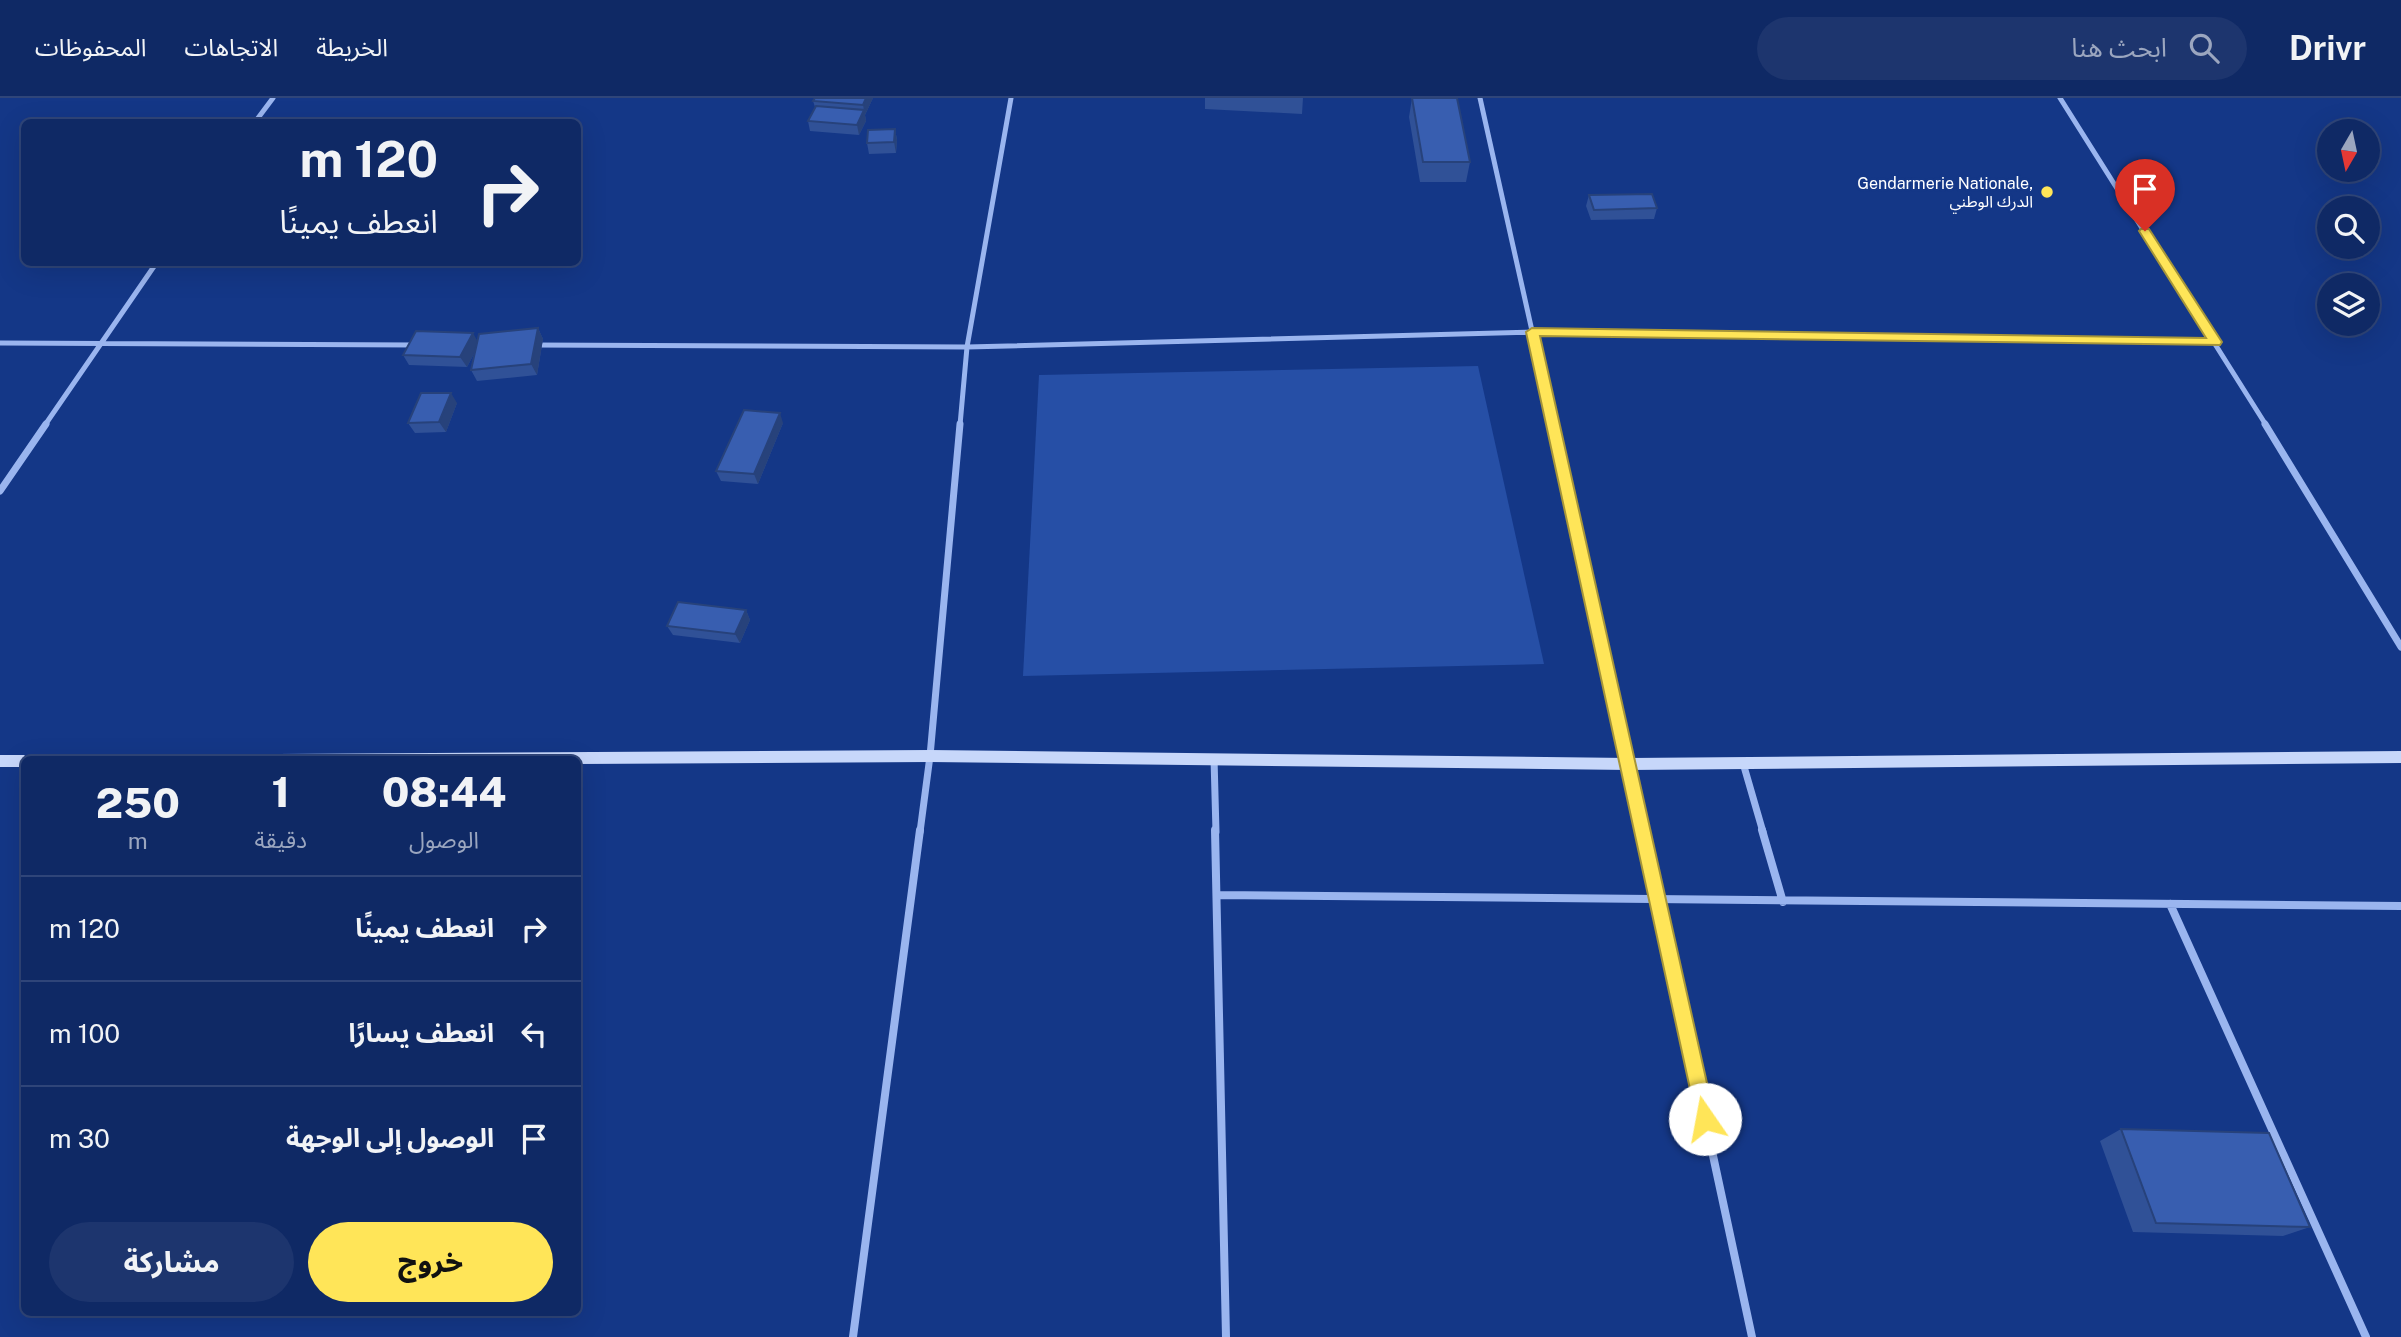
<!DOCTYPE html>
<html lang="ar">
<head>
<meta charset="utf-8">
<style>
	:root { --surface:#0f2965; --page:#1d356e; --text:#f1f3f6; --muted:#9ba6bf; --line:#2f4579; --accent:#ffe558 }
	body { margin:0; font-family:"Public Sans","Noto Sans Arabic",sans-serif; background:var(--page); color:var(--text); direction:rtl; height:100vh; display:flex; flex-direction:column; font-size:26px; white-space:nowrap }
	* { box-sizing:border-box; margin:0 }
	p { font-size:23px; color:var(--muted) }
	.icon { flex:none; width:38px; height:38px; fill:none; stroke:currentColor; stroke-width:2; stroke-linecap:round; stroke-linejoin:round }
	.map { position:relative; flex:1; overflow:hidden; direction:ltr }
	.sheet { position:absolute; left:21px; top:658px; width:560px; height:560px; display:flex; flex-direction:column; background:var(--surface); border-radius:10px; box-shadow:0 7px 28px #0002,0 0 0 2px var(--line); direction:rtl }
	.sheet>* { flex:none }
	.banner { position:absolute; left:21px; top:21px; width:560px; height:147px; border-radius:10px; box-shadow:0 7px 28px #0002,0 0 0 2px var(--line); direction:rtl; background:#0f2965; color:var(--text); overflow:hidden }
	.needle { width:46px; rotate:189deg }
	.tools { position:absolute; left:2317px; top:21px; display:grid; gap:14px }
	.tools a { display:grid; place-items:center; width:63px; height:63px; border-radius:50%; background:var(--surface); box-shadow:0 7px 28px #0002,0 0 0 2px var(--line); font-size:35px }
	.pin { position:absolute; display:grid; place-items:center; width:60px; height:60px; color:#fff; margin:-72px -30px; border-radius:50% 50% 50% 0; rotate:-45deg; box-shadow:0 0 7px #0007 }
	.pin .icon { rotate:45deg }
	.me { position:absolute; width:77px; margin:-38px; rotate:348deg; stroke-linejoin:round; filter:drop-shadow(0 0 5px #0008) }
	.turn { display:flex; align-items:center; gap:24px; height:147px; padding:0 28px; font-size:32px }
	.turn .icon { width:91px; height:91px; stroke-width:2.5 }
	.turn b { display:block; font-size:49px; line-height:60px }
	.eta { display:flex; justify-content:space-evenly; align-items:center; height:119px; text-align:center }
	.eta b { font-size:42px; font-weight:800; line-height:49px }
	.cta { display:flex; gap:14px; margin-top:auto; padding:14px 28px }
	.cta a { flex:1; height:80px; border-radius:42px; background:var(--accent); color:#111; font-size:28px; font-weight:800; line-height:80px; text-align:center }
	.cta a+a { background:var(--page); color:var(--text) }
	ul { padding:0; list-style:none }
	li { display:flex; align-items:center; gap:21px; height:105px; padding:0 28px; border-top:2px solid var(--line) }
	li div { flex:1 }
	li b { display:block; font-size:26px }
	li em { font-style:normal }
	header { display:flex; align-items:center; gap:42px; box-sizing:border-box; height:98px; padding:0 35px; background:var(--surface); border-bottom:2px solid var(--line) }
	header strong { font-size:33px }
	nav { display:flex; gap:38px; margin-inline-start:auto; font-size:24px }
	.search { width:490px; height:63px; background:var(--page); display:flex; align-items:center; gap:18px; box-sizing:border-box; padding:0 24px; border-radius:38px; color:var(--muted); font-size:26px }
	.map>svg:first-child { display:block }
	.green { fill:#264fa6 }
	.lines { fill:none; stroke-linecap:round; stroke-linejoin:round }
	.minor-far2 { stroke:#9ab5ef; stroke-width:5 }
	.minor-far1 { stroke:#9ab5ef; stroke-width:7 }
	.minor { stroke:#9ab5ef; stroke-width:8 }
	.secondary { fill:#c7d7fa; fill-rule:evenodd }
	.wall { fill:#305197 }
	.shaded-wall { fill:#27427b }
	.building { fill:#385eb0; stroke:#27427b; stroke-width:2 }
	.route { fill:#ffe558; stroke:#a69539; stroke-width:2 }
	.poi-dot { fill:#ffe558; stroke:#143787; stroke-width:2.5 }
	.labels { text-anchor:middle; dominant-baseline:central; stroke-width:5; stroke-linejoin:round; paint-order:stroke }
	.far-poi-label { font-size:16px; fill:#fff; stroke:#143787; text-anchor:end }
</style>
</head>
<body>
<header>
<strong>Drivr</strong>
<div class="search"><svg class="icon" aria-label="search" viewBox="0 0 24 24"><circle cx="10" cy="10" r="6"/><path d="M15 15l6 6"/></svg>ابحث هنا</div>
<nav><a>الخريطة</a><a>الاتجاهات</a><a>المحفوظات</a></nav>
</header>
<div class="map">
<svg width="2401" height="1239" viewBox="0 0 2401 1239">
	<rect width="100%" height="100%" fill="#143787"/>
	<path class="green" d="M1478 268 1544 566 1023 578 1039 277Z"/>
	<g class="lines">
		<path class="minor-far2" d="M1480 0 1553 327
			M2060 0 2266 327
			M255 24 273 0
			M0 245 416 247
			M533 247 967 249 1532 234 2215 244
			M45 327 157 164
			M960 327 967 249 1011 0"/>
		<path class="minor-far1" d="M1553 326 1644 734
			M2265 326 2401 549
			M0 393 46 326
			M1214 660 1216 734
			M1743 665 1763 734
			M920 734 930 658 960 326"/>
		<path class="minor" d="M1215 732 1226 1239
			M1643 732 1752 1239
			M1762 732 1783 804
			M1217 797 2401 808
			M2170 806 2366 1239
			M853 1239 920 732"/>
		<path class="secondary" d="M930 652 1629 660 2401 653V665L1629 672 930 664 578 666V662H271L273 658 278 656Z
			M0 657H24L30 662H24V669H0Z"/>
	</g>
	<path class="wall" d="M873 0 865 17 866 23 859 37 810 33 808 23 815 9 813 3Z
		M1205 0H1303L1302 16 1205 11Z
		M1412 0 1470 64 1466 84H1420L1409 19Z
		M895 31 897 42 896 55 869 56 867 45Z
		M1589 97 1657 110 1654 121 1591 122 1586 108Z
		M538 230 543 241 537 277 477 283 471 272 476 252 467 269 409 267 403 257 478 243Z
		M457 305 446 334 415 335 408 325Z
		M783 325 758 386 721 383 716 373Z
		M746 512 750 522 740 545 673 537 667 528Z
		M2121 1031 2310 1129 2283 1138 2133 1134 2100 1043Z"/>
	<path class="shaded-wall" d="M866 0H873L865 17 866 23 859 37 857 27 864 12 863 7Z
		M895 31 897 42 896 55 894 44Z
		M538 230 543 241 537 277 531 266Z
		M473 235 479 246 467 269 460 259Z
		M451 295 457 305 446 334 439 324Z
		M780 315 783 325 758 386 754 376Z
		M746 512 750 522 740 545 735 536Z"/>
	<path class="building" d="M815 0H866L863 7 813 3Z
		M1412 0H1457L1470 64H1423Z
		M816 8 864 12 857 27 808 23Z
		M895 31 894 44 867 45 868 32Z
		M1652 96 1657 110 1594 112 1589 97Z
		M538 230 531 266 471 272 479 236Z
		M416 233 473 235 460 259 403 257Z
		M421 295H451L439 324 408 325Z
		M744 312 780 315 754 376 716 373Z
		M678 504 746 512 735 536 667 528Z
		M2121 1031 2269 1035 2310 1129 2156 1125Z"/>
	<path class="route" d="M2141 131H2149L2222 244 2220 247 1540 238 1715 1021 1712 1028 1705 1031 1698 1028 1526 234 1532 230 2206 240 2139 133Z"/>
	<circle class="poi-dot" cx="2047" cy="94" r="7"/>
	<g class="labels">
		<g class="far-poi-label">
			<text x="2033" y="85">Gendarmerie Nationale,<tspan x="2033" dy="18">الدرك الوطني</tspan></text>
		</g>
	</g>
</svg>
<div class="tools">
<a><svg class="needle" viewBox="-14 -14 28 28"><path d="M0-13l5 13h-10z" fill="#e53935"/><path d="M0 13l5-13h-10z" fill="#9ba6bf"/></svg></a>
<a><svg class="icon" aria-label="search" viewBox="0 0 24 24"><circle cx="10" cy="10" r="6"/><path d="M15 15l6 6"/></svg></a>
<a><svg class="icon" aria-label="layers" viewBox="0 0 24 24"><path d="M12 4l9 5-9 5-9-5zM3 14l9 5 9-5"/></svg></a>
</div>
<div class="pin" style="left:2145px;top:133px;background:#d93025"><svg class="icon" aria-label="arrive" viewBox="0 0 24 24"><path d="M6 21V4h12l-3 4 3 4H6"/></svg></div>
<svg class="me" style="left:1705px;top:1021px" viewBox="-20 -20 40 40"><circle r="19" fill="#fff"/><path d="M0-13L10 11 0 6-10 11z" fill="#ffe558"/></svg>
<div class="banner">
<div class="turn"><svg class="icon" aria-label="right" viewBox="0 0 24 24"><path d="M7 20v-9h11M14 6l5 5-5 5"/></svg><div><b>120 m</b>انعطف يمينًا</div></div>
</div>
<section class="sheet">
<div class="eta">
<div><b>08:44</b><p>الوصول</p></div>
<div><b>1</b><p>دقيقة</p></div>
<div><b>250</b><p>m</p></div>
</div>
<ul>
<li><svg class="icon" aria-label="right" viewBox="0 0 24 24"><path d="M7 20v-9h11M14 6l5 5-5 5"/></svg><div><b>انعطف يمينًا</b></div><em>120 m</em></li>
<li><svg class="icon" aria-label="left" viewBox="0 0 24 24"><path d="M17 20v-9H6M10 6l-5 5 5 5"/></svg><div><b>انعطف يسارًا</b></div><em>100 m</em></li>
<li><svg class="icon" aria-label="arrive" viewBox="0 0 24 24"><path d="M6 21V4h12l-3 4 3 4H6"/></svg><div><b>الوصول إلى الوجهة</b></div><em>30 m</em></li>
</ul>
<div class="cta"><a>خروج</a><a>مشاركة</a></div>
</section>
</div>
</body>
</html>
